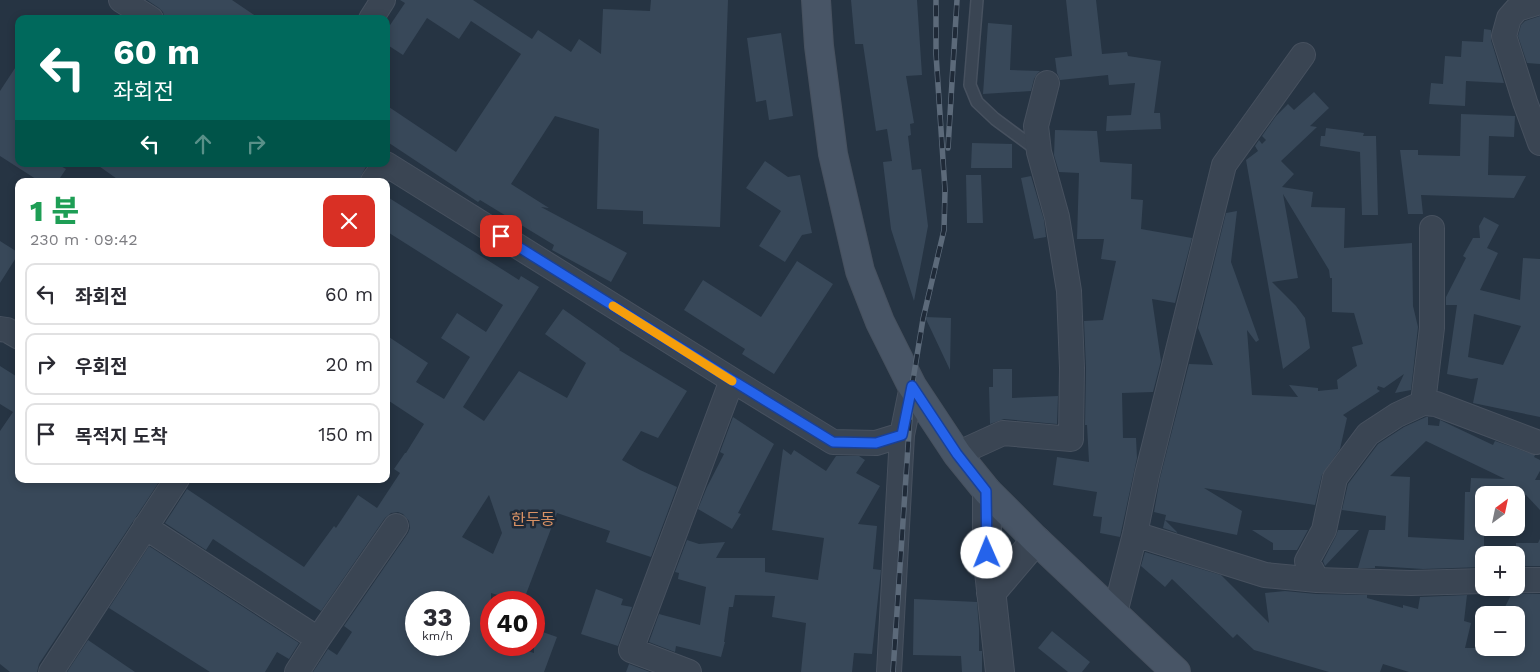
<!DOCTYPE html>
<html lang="ko">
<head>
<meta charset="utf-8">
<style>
	:root { --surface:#fff; --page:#f7f7f7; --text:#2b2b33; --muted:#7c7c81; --line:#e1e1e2 }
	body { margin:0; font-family:"Work Sans","Noto Sans KR",sans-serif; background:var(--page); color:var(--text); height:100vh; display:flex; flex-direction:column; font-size:19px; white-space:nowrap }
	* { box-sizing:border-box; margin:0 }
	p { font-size:16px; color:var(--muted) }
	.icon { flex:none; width:28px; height:28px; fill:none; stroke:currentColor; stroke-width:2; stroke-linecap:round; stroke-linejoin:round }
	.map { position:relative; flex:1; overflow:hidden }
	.drawer { position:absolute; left:15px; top:178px; width:375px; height:305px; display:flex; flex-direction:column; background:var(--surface); border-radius:10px; box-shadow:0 2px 8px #0003 }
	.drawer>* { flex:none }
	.banner { position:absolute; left:15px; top:15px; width:375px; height:152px; border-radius:10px; box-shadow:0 2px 8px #0003; background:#00695c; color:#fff; overflow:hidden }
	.needle { width:32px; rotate:33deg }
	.tools { position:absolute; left:1475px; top:486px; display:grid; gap:10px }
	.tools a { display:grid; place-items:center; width:50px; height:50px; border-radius:10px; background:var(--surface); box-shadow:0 2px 8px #0003; font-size:25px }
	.speed { position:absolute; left:405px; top:591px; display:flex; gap:10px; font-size:25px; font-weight:700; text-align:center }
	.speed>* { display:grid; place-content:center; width:65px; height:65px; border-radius:50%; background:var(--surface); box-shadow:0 2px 8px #0003; line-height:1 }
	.speed small { font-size:12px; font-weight:400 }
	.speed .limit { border:8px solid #d22; background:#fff; color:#111 }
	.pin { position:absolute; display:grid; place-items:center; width:42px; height:42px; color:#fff; margin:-21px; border-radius:10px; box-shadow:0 2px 8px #0006 }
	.me { position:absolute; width:55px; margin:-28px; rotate:359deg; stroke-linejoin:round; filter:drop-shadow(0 0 4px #0008) }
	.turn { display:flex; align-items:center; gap:18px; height:105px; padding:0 15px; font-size:22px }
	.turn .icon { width:65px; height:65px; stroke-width:2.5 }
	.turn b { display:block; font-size:35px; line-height:42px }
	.lanes { display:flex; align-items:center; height:48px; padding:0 15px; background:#0003; justify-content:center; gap:25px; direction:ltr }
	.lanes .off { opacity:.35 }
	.round { display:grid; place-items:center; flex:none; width:52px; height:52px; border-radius:10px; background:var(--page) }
	.summary { display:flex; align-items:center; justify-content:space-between; height:85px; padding:0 15px }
	h1 { font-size:30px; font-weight:800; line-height:38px; color:#1e9e55 }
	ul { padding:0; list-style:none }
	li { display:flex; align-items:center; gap:15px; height:62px; margin:0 10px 8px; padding:0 5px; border:2px solid var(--line); border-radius:10px }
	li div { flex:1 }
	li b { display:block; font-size:19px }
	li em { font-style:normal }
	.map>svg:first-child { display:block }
	.building { fill:#384859; fill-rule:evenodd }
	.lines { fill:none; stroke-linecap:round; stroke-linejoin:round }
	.service-casing { stroke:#47515f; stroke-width:14 }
	.minor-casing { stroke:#47515f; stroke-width:26 }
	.tertiary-casing { stroke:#47515f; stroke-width:30 }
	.secondary-casing { stroke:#47515f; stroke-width:30 }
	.service { stroke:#3a4553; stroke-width:11 }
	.minor { stroke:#3a4553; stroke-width:24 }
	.tertiary { stroke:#3a4553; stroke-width:28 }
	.secondary { stroke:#485566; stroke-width:28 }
	.rail-casing { stroke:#5c6a7a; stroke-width:5.5 }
	.rail { stroke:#1f2a38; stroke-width:4; stroke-dasharray:11; stroke-linecap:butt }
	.route-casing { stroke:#184099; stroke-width:12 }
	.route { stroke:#2563eb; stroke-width:9 }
	.slow { stroke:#f59e0b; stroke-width:9 }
	.labels { text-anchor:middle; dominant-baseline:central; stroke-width:5; stroke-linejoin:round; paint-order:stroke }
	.quarter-label { font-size:16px; fill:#da9265; stroke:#1f2a38 }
</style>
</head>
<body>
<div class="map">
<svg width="1540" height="672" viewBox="0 0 1540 672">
	<rect width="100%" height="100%" fill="#263443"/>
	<path class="building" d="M147 0H232L260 19H165L163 12 159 8Z
		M400 0H473L532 39 538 30 571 52 579 39 601 54 603 9 650 11 651 0H728L720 227 643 224V211L597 209 599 129 555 116 511 184 549 208 541 207 627 253 611 282 552 250 554 245 480 200 478 202 386 141V105L456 152 521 54 471 21 459 39 427 18 403 55 386 44V31L405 3Z
		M851 0H917L922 75 906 76 914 123 910 124 911 135 908 136 912 170 921 169 928 226 914 301 891 229 883 162 892 161 887 129 876 131 863 44H855Z
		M1066 0H1096L1102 54 1127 52 1128 56 1161 61 1154 113H1160L1161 129 1106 131 1107 116 1131 115 1135 83 1109 85 1108 75 1060 80 1057 73 1055 58 1072 56Z
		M1540 16V64L1527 63 1518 36 1521 25 1525 21Z
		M988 23 1012 25 1010 70 1040 71 1037 74 1034 79 1031 91 983 94Z
		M1484 29 1491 30V40L1504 83 1466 81 1465 106 1429 104 1431 83 1443 84 1445 56 1461 57 1462 41 1483 42Z
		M781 33 793 116 769 120 766 100 756 102 747 38Z
		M19 62V164H57L66 169 58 181H39L0 156V91Z
		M1314 92 1329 108 1310 126 1317 127 1281 161 1294 174 1282 187 1313 192 1311 207 1345 208 1344 248 1412 243 1413 306 1418 327 1411 390 1395 393 1404 374 1384 388 1378 386 1377 389 1380 391 1343 415 1347 418 1340 449 1322 475 1315 505 1204 488 1242 511 1237 535 1165 520 1178 533 1163 528 1166 515 1154 512 1160 478 1189 364 1213 365 1198 328 1226 213 1237 211 1231 262 1259 340 1256 342 1247 330 1252 395 1298 397 1289 385 1318 388V391L1338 389 1337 380 1357 366 1352 347 1363 344 1354 313 1332 312V278H1330L1329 270 1283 194 1298 278 1272 282 1296 306 1305 318 1310 348 1283 369 1246 160 1258 151 1255 146 1259 140 1262 144 1266 140 1262 136 1276 116 1288 104 1294 110Z
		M1461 114 1515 116 1514 137 1489 136 1488 175 1526 176 1514 198 1421 195 1423 214H1408L1400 150H1418V155L1460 156Z
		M1326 128 1364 133 1363 136H1376L1378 215H1362L1360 152 1320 146 1321 136H1325Z
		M1055 130 1097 131 1100 162 1132 164 1131 199 1143 200 1141 229 1192 238 1175 303 1152 299 1161 361 1153 392 1122 393 1123 438H1136L1137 458 1120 537 1100 533 1102 517 1093 516 1097 492 1053 485 1057 457 1089 462 1087 425H1085L1086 368 1084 321 1103 320 1116 261 1101 259 1104 239H1077L1079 173 1059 172 1054 155Z
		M972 143 1012 144V168H971Z
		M765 161 788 177 800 175 812 233 802 235 785 262 759 246 781 211 746 188Z
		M96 164H362L366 167 362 174 360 181H120Z
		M966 175H981L983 223H967Z
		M1031 176 1044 220 1046 237 1034 239 1021 178Z
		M386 196 519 280 521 276 539 287 463 407 484 421 519 371 567 398 586 363 545 334 563 309 620 349 619 350 687 391 658 438 641 431 622 460 640 470 677 487 651 557 606 542 610 531 557 513 523 602 502 594 501 596 491 593V645H509L534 653V629L557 637 544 672H313L328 649 337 655 352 632 344 626 408 533 410 528 409 521 403 514 398 512 391 513 385 518 321 611 213 539 206 550 165 523 187 489 304 567 334 526 336 528 358 495 377 508 400 473 394 469 405 453H406L424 424 386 399V335L428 363 416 382 444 399 470 357 441 338 457 313 486 332 503 305 386 231ZM489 495 502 533 493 554 462 537ZM416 602H459V645H416Z
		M1484 217 1499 225 1487 248 1498 253 1480 290 1520 300 1523 258 1540 259V417L1473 403 1478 378 1471 379 1447 374 1457 305H1446V297L1466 258 1463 256 1473 238H1480L1479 226ZM1474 314 1521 326 1503 365 1468 357Z
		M0 241 19 253 0 283Z
		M797 261 833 284 774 374 742 354 745 349 684 310 703 280 761 317Z
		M925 317 951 318 950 370Z
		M0 366 19 378V479H161L39 664 37 672H10L0 664V431L13 412 0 404Z
		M993 369H1012V398L1058 396 1057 424 1004 419 990 424 989 387H993Z
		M733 417 774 444 738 513 741 514 732 529 698 509 707 487 724 454 720 452Z
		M1426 417H1428V425L1439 426 1440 420 1493 445 1495 441 1535 455 1534 457 1540 460V471L1535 480H1540V510L1526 495H1484V567L1423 569 1375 566V568H1358L1369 530H1385L1386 516 1342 510 1348 484 1378 444 1404 427ZM1426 441 1505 479 1471 478 1470 492H1465L1464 540 1408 537 1410 477 1390 476Z
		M783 449 791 455 794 450 826 471 836 456H859L865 460 856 473 880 486 858 524 877 526 873 569 881 570 872 654 854 653 852 672H801L806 623 772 617 775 596 735 595 733 607H729L724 642H725L721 657 676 646 675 652 649 642 659 614 700 625 706 587 678 579 679 573 675 572 687 540 699 544 725 542 716 558H765V572L818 580 824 538 772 530Z
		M1252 530H1308L1297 550H1273V543Z
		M1338 530H1359L1325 566 1323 561 1336 536Z
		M1540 539V566H1516V543H1538Z
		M149 546 299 643 289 659 277 652 265 672H210L109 608Z
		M1145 552 1221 575 1269 623 1265 593 1285 591 1316 594 1367 595V598L1403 608V605L1418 609 1420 597 1467 595 1464 621 1471 623 1465 648H1516V615H1501L1512 593 1540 594V672H1409L1383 664 1380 672H1329L1254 650 1237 634 1233 638 1172 579 1165 587 1141 566Z
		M596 589 623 599 621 605 632 607 618 646 581 634Z
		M914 599 977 602 979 628V651H982V672H962L961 656 913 655Z
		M1052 631 1090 662 1082 672H1068L1038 648Z
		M88 640 135 672H67Z
		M629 664 650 672H626Z"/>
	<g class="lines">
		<g class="service-casing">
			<path id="service" d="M977 0 970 85 977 102 995 119 1037 150"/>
		</g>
		<g class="minor-casing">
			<path id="minor" d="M121 0 151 19
				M1540 2 1517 9 1509 18 1504 36 1525 102 1540 143
				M371 19 383 0
				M386 164 732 380 833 442 876 443 902 435
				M373 181 385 164
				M0 329 7 330 19 337
				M1423 403 1432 328V228
				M957 454 1003 433 1071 439 1072 368 1069 291 1057 217 1039 152 1036 126 1047 83
				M145 527 318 639 297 672
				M1135 534 1265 575 1317 580 1411 583 1484 581
				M1317 580 1307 561 1324 530 1335 478 1368 434 1397 415 1423 403 1436 404 1536 442
				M1516 580H1540
				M1115 613 1135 534 1147 475 1224 165 1303 55
				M318 639 396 526
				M51 672 177 479
				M689 672 631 650 732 380
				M889 672 902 435 912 386"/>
		</g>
		<g class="tertiary-casing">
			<path id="tertiary" d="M987 491V553L1000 672
				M991 593 1036 540"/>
		</g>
		<g class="secondary-casing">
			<path id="secondary" d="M816 0 819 46 833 154 860 271 880 322 912 386 957 454 987 491 1036 540 1176 672"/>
		</g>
		<use href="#service" class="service"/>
		<use href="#minor" class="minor"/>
		<use href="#tertiary" class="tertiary"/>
		<use href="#secondary" class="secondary"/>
		<g class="rail-casing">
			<path id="rail" d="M948 148 957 0
				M893 672 912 386 923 319 944 230 945 190 936 54V0"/>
		</g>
		<use href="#rail" class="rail"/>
	</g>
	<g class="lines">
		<g class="route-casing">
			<path id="route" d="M501 236 732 380 833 442 876 443 902 435 912 386 957 454 986 491 987 553"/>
		</g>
		<use href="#route" class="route"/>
		<path class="slow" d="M613 306 732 381"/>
	</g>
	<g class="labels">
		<g class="quarter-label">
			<text x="533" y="519">한두동</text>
		</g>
	</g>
</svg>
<div class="tools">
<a><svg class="needle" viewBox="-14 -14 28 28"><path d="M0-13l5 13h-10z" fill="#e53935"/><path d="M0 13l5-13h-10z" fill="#7c7c81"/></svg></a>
<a>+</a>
<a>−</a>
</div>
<div class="speed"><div>33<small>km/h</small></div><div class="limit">40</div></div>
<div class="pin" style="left:501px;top:236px;background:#d93025"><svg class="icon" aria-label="arrive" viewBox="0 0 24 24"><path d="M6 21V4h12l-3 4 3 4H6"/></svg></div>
<svg class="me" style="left:987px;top:553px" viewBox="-20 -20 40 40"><circle r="19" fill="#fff"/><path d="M0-13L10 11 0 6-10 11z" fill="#2563eb"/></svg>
<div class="banner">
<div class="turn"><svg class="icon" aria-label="left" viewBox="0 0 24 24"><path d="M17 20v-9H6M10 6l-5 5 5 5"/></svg><div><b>60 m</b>좌회전</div></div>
<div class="lanes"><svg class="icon" aria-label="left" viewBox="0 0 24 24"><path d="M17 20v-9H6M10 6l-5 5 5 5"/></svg><svg class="icon off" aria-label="ahead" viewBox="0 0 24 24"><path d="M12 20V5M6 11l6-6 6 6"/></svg><svg class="icon off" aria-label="right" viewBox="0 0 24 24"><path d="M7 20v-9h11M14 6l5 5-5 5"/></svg></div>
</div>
<section class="drawer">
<div class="summary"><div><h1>1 분</h1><p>230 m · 09:42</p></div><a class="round" style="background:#d93025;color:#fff"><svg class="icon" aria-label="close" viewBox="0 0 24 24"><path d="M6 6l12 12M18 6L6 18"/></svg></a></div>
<ul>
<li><svg class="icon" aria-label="left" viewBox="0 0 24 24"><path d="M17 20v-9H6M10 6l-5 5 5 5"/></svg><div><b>좌회전</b></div><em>60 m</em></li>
<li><svg class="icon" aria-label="right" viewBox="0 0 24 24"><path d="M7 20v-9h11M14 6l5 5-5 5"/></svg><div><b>우회전</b></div><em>20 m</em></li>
<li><svg class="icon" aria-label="arrive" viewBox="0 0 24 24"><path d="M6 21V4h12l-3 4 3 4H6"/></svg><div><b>목적지 도착</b></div><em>150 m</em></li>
</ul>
</section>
</div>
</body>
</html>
